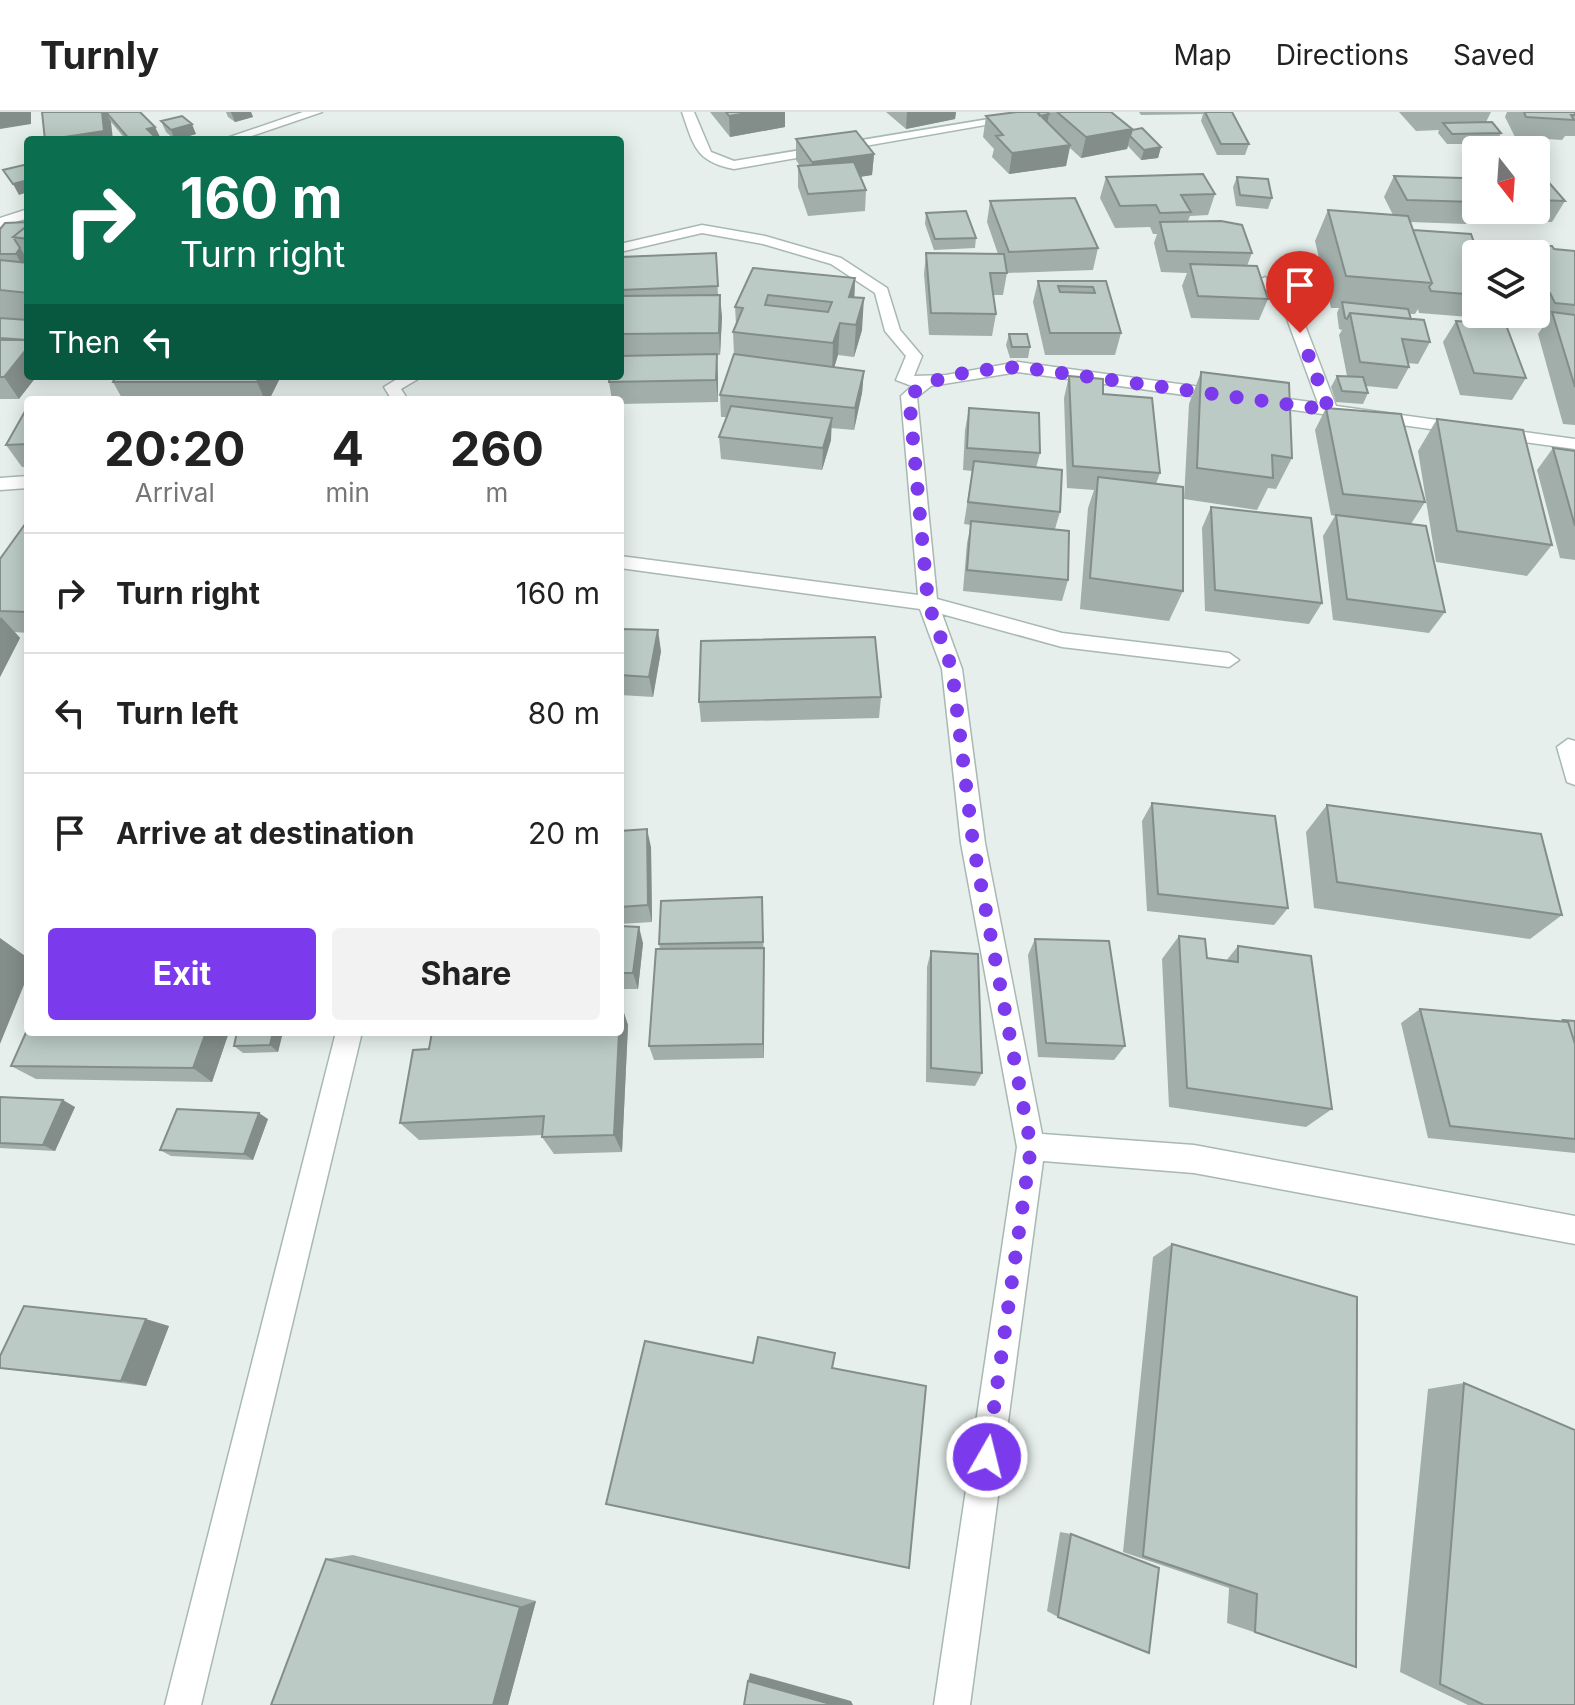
<!DOCTYPE html>
<html lang="en">
<head>
<meta charset="utf-8">
<style>
	:root { --surface:#fff; --page:#f2f2f2; --text:#222; --muted:#767676; --line:#e0e0e0; --accent:#7c3aed }
	body { margin:0; font-family:Inter,sans-serif; background:var(--page); color:var(--text); height:100vh; display:flex; flex-direction:column; font-size:30px; white-space:nowrap }
	* { box-sizing:border-box; margin:0 }
	p { font-size:26px; color:var(--muted) }
	.icon { flex:none; width:44px; height:44px; fill:none; stroke:currentColor; stroke-width:2; stroke-linecap:round; stroke-linejoin:round }
	.map { position:relative; flex:1; overflow:hidden }
	.details { position:absolute; left:24px; top:284px; width:600px; height:640px; display:flex; flex-direction:column; background:var(--surface); border-radius:8px; box-shadow:0 4px 20px #0003 }
	.details>* { flex:none }
	.hud { position:absolute; left:24px; top:24px; width:600px; height:244px; border-radius:8px; box-shadow:0 4px 20px #0003; background:#0b6e4f; color:#fff; overflow:hidden }
	.needle { width:52px; rotate:163deg }
	.buttons { position:absolute; left:1462px; top:24px; display:grid; gap:16px }
	.buttons a { display:grid; place-items:center; width:88px; height:88px; border-radius:8px; background:var(--surface); box-shadow:0 4px 20px #0003; font-size:40px }
	.pin { position:absolute; display:grid; place-items:center; width:68px; height:68px; color:#fff; margin:-82px -34px; border-radius:50% 50% 50% 0; rotate:-45deg; box-shadow:0 0 8px #0007 }
	.pin .icon { rotate:45deg }
	.me { position:absolute; width:88px; margin:-44px; rotate:8deg; stroke-linejoin:round; filter:drop-shadow(0 0 6px #0008) }
	.turn { display:flex; align-items:center; gap:28px; height:168px; padding:0 24px; font-size:36px }
	.turn .icon { width:104px; height:104px; stroke-width:2.5 }
	.turn b { display:block; font-size:56px; line-height:68px }
	.then { display:flex; align-items:center; height:76px; padding:0 24px; background:#0003; gap:16px; font-size:30px }
	.eta { display:flex; justify-content:space-evenly; align-items:center; height:136px; text-align:center }
	.eta b { font-size:48px; font-weight:700; line-height:56px }
	.button { display:flex; gap:16px; margin-top:auto; padding:16px 24px }
	.button a { flex:1; height:92px; border-radius:8px; background:var(--accent); color:#fff; font-size:32px; font-weight:700; line-height:92px; text-align:center }
	.button a+a { background:var(--page); color:var(--text) }
	ul { padding:0; list-style:none }
	li { display:flex; align-items:center; gap:24px; height:120px; padding:0 24px; border-top:2px solid var(--line) }
	li div { flex:1 }
	li b { display:block; font-size:30px }
	li em { font-style:normal }
	header { display:flex; align-items:center; gap:48px; box-sizing:border-box; height:112px; padding:0 40px; background:var(--surface); border-bottom:2px solid var(--line) }
	header strong { font-size:38px }
	nav { display:flex; gap:44px; margin-inline-start:auto; font-size:28px }
	.map>svg:first-child { display:block }
	.lines { fill:none; stroke-linecap:round; stroke-linejoin:round }
	.minor-casing { stroke:#a8b8b2; stroke-width:3 }
	.minor { fill:#fff; fill-rule:evenodd }
	.wall { fill:#a1aea9 }
	.shaded-wall { fill:#838d89 }
	.building { fill:#bbcac4; stroke:#838d89; stroke-width:2; fill-rule:evenodd }
	.route { stroke:#7c3aed; stroke-width:14; stroke-dasharray:0 25.2 }
</style>
</head>
<body>
<header>
<strong>Turnly</strong>
<nav><a>Map</a><a>Directions</a><a>Saved</a></nav>
</header>
<div class="map">
<svg width="1575" height="1593" viewBox="0 0 1575 1593">
	<rect width="100%" height="100%" fill="#e6efeb"/>
	<g class="lines">
		<g class="minor-casing">
			<path id="minor" d="M303 0H322L240 28H221Z
				M682 0H694L711 40 734 49 1031 0H1059L734 57C695 49 694 34 682 0Z
				M28 97V106L0 115V106Z
				M702 113 765 124 841 146 887 176 900 218 922 244 914 264 946 263 1018 250 1318 291 1283 196 1258 169 1265 165 1298 195 1336 294 1575 327V337L1018 260 931 274 917 285 937 487 1062 521 1229 541 1239 548 1229 555 1062 535 942 502 962 557 985 731 1042 1022 1194 1033 1575 1104V1132L1194 1061 1043 1049 970 1593H934L1017 1035 961 731 942 557 920 497 620 456V444L918 483 901 284 912 274 896 268 906 244 885 219 875 181 831 152 763 132 702 121 620 140V132Z
				M402 264H423L401 277 408 288H392L384 275Z
				M28 364V376L0 378V366Z
				M1568 627 1575 629V673L1567 670 1557 635Z
				M336 920H362L201 1593H165Z"/>
		</g>
		<use href="#minor" class="minor"/>
	</g>
	<path class="wall" d="M42 0H140L155 15 160 25 156 26 157 28H126L111 10Z
		M226 0H251L253 5 235 10 228 5Z
		M710 0H785V15L730 25Z
		M886 0H956L955 7 906 17Z
		M1048 0H1111L1132 17 1161 35 1158 46 1141 48 1128 34 1127 37 1081 46 1070 36 1066 54 1009 62 992 45 994 37 983 25 986 4Z
		M1139 0H1232L1249 32 1245 43H1217L1201 9 1203 2 1141 3Z
		M1399 0H1491L1486 10 1501 21 1496 32H1447L1438 21 1439 18 1416 19Z
		M1507 0H1575V24H1565L1562 28 1515 25 1505 5Z
		M161 9 196 22 175 28 166 20Z
		M796 27 874 42 872 63 860 65 866 78 865 99 808 104 798 75V54H800L796 48Z
		M1394 64 1469 77 1476 65V98H1536V66L1565 89 1552 110H1481L1473 99 1466 112 1410 110 1413 118 1476 142V202H1484L1482 206 1419 201 1418 197 1415 202H1409L1411 207 1430 230 1418 252 1408 251 1409 255 1397 277 1366 274 1368 281 1363 292 1336 290 1331 275 1337 264H1347L1339 223 1342 218 1339 217 1337 201 1339 196H1331L1315 129 1328 98 1393 103 1384 85Z
		M1106 65 1215 82 1208 103 1190 104 1188 109 1252 141 1247 154 1268 187 1259 208 1191 206 1182 174 1187 161 1161 160 1154 131 1157 122H1153L1150 115 1115 116 1100 86Z
		M1237 65 1272 86 1268 97 1236 94 1233 75Z
		M990 89 1098 136 1093 158 1007 161 1003 183H993L996 202 992 224 929 223 924 162 926 141 998 142 987 110Z
		M926 101 976 126 975 136 934 138 925 112Z
		M28 110V150L27 147 24 150 28 151V264L19 287H0V117Z
		M1510 134 1575 139V313L1563 312 1538 222 1544 213H1541L1536 203 1518 202H1536V142H1505Z
		M716 141 718 183 722 205 720 243H717L718 290 620 292V288H612L609 270 621 244V145Z
		M753 156 855 166 854 185 862 218 854 245 838 243 834 255 864 259 862 281 854 318 831 316V328L822 358 721 347 719 325 726 305H721L720 283 734 242 733 220 736 212 735 195Z
		M1038 169H1106L1121 221 1115 243H1045L1033 190Z
		M1456 209 1526 266 1512 288 1460 283 1443 230Z
		M1009 222 1030 235 1028 246H1010L1006 233Z
		M1201 260 1292 346 1276 377 1268 376 1257 398 1184 387 1189 292Z
		M116 264H281L269 288H123L113 270Z
		M1069 264 1103 282 1160 361 1156 372 1183 479 1169 509 1080 497 1088 396 1094 378 1067 376 1064 286Z
		M28 294V355H22L6 333Z
		M969 296 1040 341 1036 356 1060 400 1055 417 1068 468 1062 489 963 479 967 431 971 413 964 412 972 359 963 358 965 318Z
		M1326 296 1425 390 1411 412 1445 500 1429 521 1333 508 1323 424 1335 404 1331 403 1315 318Z
		M1437 307 1552 433 1527 464 1436 450 1418 339Z
		M1553 336 1575 339V448L1560 446 1537 358Z
		M1211 395 1322 491 1309 512 1205 499 1202 416Z
		M28 408V521L15 520 20 526 0 565V447Z
		M620 517 661 539 653 585 620 583Z
		M881 585 879 606 701 610 699 590Z
		M1152 691 1288 796 1274 813 1147 799 1142 709Z
		M1327 693 1562 803 1530 827 1314 796 1306 720Z
		M620 719 651 735 652 810 620 812Z
		M762 785 764 852V946L654 948 649 934 660 837 659 832Z
		M620 814 643 831 638 877H620Z
		M1179 824 1207 846 1226 849 1238 834 1332 997 1306 1015 1169 995 1162 847Z
		M1035 827 1125 934 1114 948 1038 945 1028 843Z
		M931 839 982 961 975 974 926 970 927 855Z
		M621 892 628 913 622 1040 554 1042 542 1025V1023L419 1028 400 1011 429 937Z
		M1420 897 1561 909 1563 908 1575 909V1041L1428 1026 1401 911Z
		M229 920 212 970 36 967 11 954Z
		M237 920H283L278 940 243 941 234 934Z
		M0 985 75 995 55 1039 0 1036Z
		M268 1007 253 1048 171 1044 160 1038Z
		M1172 1132 1356 1555 1227 1511 1229 1476 1123 1440 1153 1145Z
		M169 1214 146 1274 0 1256Z
		M1464 1271 1575 1593H1468L1400 1560 1428 1277Z
		M1060 1420 1071 1422 1058 1505 1047 1499Z
		M353 1443 536 1489 508 1593 326 1447Z"/>
	<path class="shaded-wall" d="M0 0H31V12L0 17Z
		M102 0H109H106L111 10 113 28H49Z
		M231 0H251L253 5 235 10Z
		M753 0H785V15L730 25 729 4Z
		M907 0H956L955 7 906 17Z
		M1049 2 1047 13 1032 5Z
		M192 12 196 22 175 28 171 18Z
		M155 15 160 25 156 26 157 28H147V17Z
		M1132 17 1127 37 1081 46 1086 25Z
		M1070 33 1066 54 1009 62 1012 41Z
		M1161 35 1158 46 1141 48 1144 38Z
		M874 42 872 63 812 72V50Z
		M28 68V80L19 83 13 72Z
		M20 136 27 147 22 153 16 142Z
		M855 166 854 198 849 185Z
		M720 183 722 205 720 243 719 221Z
		M864 186 862 218 854 245 856 213Z
		M840 211 838 243 832 263 833 231Z
		M28 235V264H37L19 287 4 265Z
		M717 242 718 264V290L716 268Z
		M864 259 862 281 854 318 855 296Z
		M260 264H281L269 288H265L257 270Z
		M832 306 831 328 822 358 823 336Z
		M1 505 20 526 0 565V507Z
		M658 518 661 539 653 585 649 565Z
		M647 717 651 735 652 810 648 793Z
		M639 815 643 831 638 877 633 861Z
		M0 826 28 846V863L0 932Z
		M764 836V946L763 932Z
		M621 892 628 913 622 1040 614 1023Z
		M206 920H229L212 970 193 956Z
		M273 920H283L278 940 270 933Z
		M63 988 75 995 55 1039 43 1033Z
		M259 1001 268 1007 253 1048 244 1042Z
		M146 1207 169 1214 146 1274 121 1269Z
		M536 1489 508 1593H493L520 1495Z
		M750 1561 851 1589 853 1593H834L748 1569Z"/>
	<path class="building" d="M42 0H102L104 19 45 28Z
		M106 0H140L155 15 147 17 156 26 147 28H130Z
		M726 0H753L729 4Z
		M1017 0H1037L1070 33 1012 41 996 24 1003 23 986 4Z
		M1037 0H1047L1049 2 1040 4Z
		M1057 0H1111L1132 17 1086 25Z
		M1205 0H1232L1249 32H1221Z
		M1524 0H1575V3H1571L1574 8 1526 5Z
		M182 4 192 12 171 18 161 9Z
		M1492 10 1501 21 1452 22 1443 11Z
		M1142 16 1161 35 1144 38 1130 24 1132 18Z
		M856 19 874 42 812 50 796 27Z
		M854 50 866 78 808 82 798 54Z
		M28 52V68L13 72 3 58Z
		M1203 62 1215 82 1181 83 1191 100 1160 101 1156 93 1120 94 1106 65Z
		M1394 64 1463 66 1476 90 1407 88Z
		M1237 65 1268 67 1272 86 1240 83Z
		M1536 66H1545L1565 89 1536 88Z
		M1075 86 1098 136 1009 140 990 89Z
		M1328 98 1408 104 1432 171 1346 164Z
		M966 99 976 126 935 127 926 101Z
		M1221 109 1242 113 1252 141 1167 139 1160 110Z
		M28 110V113L13 125 20 136 16 142H0V117L5 111Z
		M28 113V127L13 125Z
		M1413 118 1471 122 1478 142H1476V183L1431 179 1429 175 1432 171Z
		M1510 134H1552L1554 137 1575 139V193L1555 191 1550 181 1536 180V142H1513Z
		M716 141 718 174 620 178 621 145Z
		M926 141 1004 142 1007 161H990L996 202 931 201Z
		M0 148 28 151V181L0 178Z
		M1190 152 1257 154 1268 187 1198 184Z
		M753 156 855 166 849 185 864 186 856 213 840 211 833 231 733 220 743 196 735 195ZM768 183 832 190 828 200 765 193Z
		M1038 169H1106L1121 221H1050ZM1058 174 1093 175 1095 181 1060 180Z
		M720 183 719 221 620 222V206L623 184Z
		M1342 190 1408 197 1411 207 1350 201 1347 207 1345 206Z
		M1552 200 1575 203V275Z
		M1350 201 1424 208 1430 230 1402 227 1409 255 1360 250Z
		M0 206 28 208V228L0 226Z
		M1456 209 1506 213 1526 266 1474 261Z
		M1009 222H1027L1030 235H1012Z
		M0 228H28V235L4 265H0Z
		M717 242 716 268 609 270 610 264H620V244Z
		M734 242 864 259 855 296 720 283Z
		M1201 260 1289 271 1292 346 1272 343 1273 366 1197 356Z
		M116 264H260L257 270H113Z
		M1069 264 1103 267V282L1152 286 1160 361 1073 354Z
		M1337 264 1363 265 1368 281 1342 279Z
		M202 286 201 288H159L160 287Z
		M28 294V332L6 333Z
		M731 294 832 306 823 336 719 325Z
		M969 296 1039 301 1040 341 967 336Z
		M1326 296 1401 302 1425 390 1343 382Z
		M1437 307 1523 318 1552 433 1457 419Z
		M1553 336 1575 339V414Z
		M974 349 1062 358 1060 400 968 390Z
		M1098 365 1183 375V479L1090 466Z
		M1211 395 1311 406 1322 491 1215 478Z
		M1336 403 1426 414 1445 500 1347 487Z
		M28 408V500L0 499V447Z
		M971 409 1069 419 1068 468 967 458Z
		M620 517 658 518 649 565 620 563Z
		M875 525 881 585 699 590 701 529Z
		M1152 691 1275 704 1288 796 1158 782Z
		M1327 693 1541 722 1562 803 1337 770Z
		M647 717 648 793 620 795V719Z
		M762 785 763 830 659 832 661 789Z
		M620 814 639 815 633 861H620Z
		M1179 824 1205 827 1207 846 1238 850V834L1311 844 1332 997 1187 976Z
		M1035 827 1109 829 1125 934 1046 931Z
		M764 836 763 932 649 934 656 837Z
		M931 839 978 842 982 961 931 956Z
		M1420 897 1568 910 1575 932V1027L1450 1014Z
		M1563 908 1575 909V932L1568 910H1564Z
		M28 916V920H206L193 956 11 954Z
		M237 920H273L270 933 234 934Z
		M432 920H619L614 1023 542 1025 544 1004 400 1011 413 938 429 937Z
		M0 985 63 988 43 1033 0 1031Z
		M177 997 259 1001 244 1042 160 1038Z
		M1172 1132 1357 1185 1356 1555 1255 1520 1257 1482 1143 1444Z
		M24 1194 146 1207 121 1269 0 1256V1244Z
		M758 1225 835 1241 832 1256 926 1274 909 1456 606 1392 645 1229 753 1251Z
		M1464 1271 1575 1318V1593H1484L1440 1572Z
		M1071 1422 1159 1456 1149 1541 1058 1505Z
		M326 1447 520 1495 493 1593H271Z
		M748 1569 834 1593H744Z"/>
	<g class="lines">
		<path class="route" d="M987 1345 1031 1035 973 731 952 557 928 491 909 284C938 260 982 258 1018 255L1329 298 1300 221"/>
	</g>
</svg>
<div class="buttons">
<a><svg class="needle" viewBox="-14 -14 28 28"><path d="M0-13l5 13h-10z" fill="#e53935"/><path d="M0 13l5-13h-10z" fill="#767676"/></svg></a>
<a><svg class="icon" aria-label="layers" viewBox="0 0 24 24"><path d="M12 4l9 5-9 5-9-5zM3 14l9 5 9-5"/></svg></a>
</div>
<div class="pin" style="left:1300px;top:221px;background:#d93025"><svg class="icon" aria-label="arrive" viewBox="0 0 24 24"><path d="M6 21V4h12l-3 4 3 4H6"/></svg></div>
<svg class="me" style="left:987px;top:1345px" viewBox="-20 -20 40 40"><circle r="17" fill="#7c3aed" stroke="#fff" stroke-width="3"/><path d="M0-11L8 9 0 5-8 9z" fill="#fff"/></svg>
<div class="hud">
<div class="turn"><svg class="icon" aria-label="right" viewBox="0 0 24 24"><path d="M7 20v-9h11M14 6l5 5-5 5"/></svg><div><b>160 m</b>Turn right</div></div>
<div class="then">Then<svg class="icon" aria-label="left" viewBox="0 0 24 24"><path d="M17 20v-9H6M10 6l-5 5 5 5"/></svg></div>
</div>
<section class="details">
<div class="eta">
<div><b>20:20</b><p>Arrival</p></div>
<div><b>4</b><p>min</p></div>
<div><b>260</b><p>m</p></div>
</div>
<ul>
<li><svg class="icon" aria-label="right" viewBox="0 0 24 24"><path d="M7 20v-9h11M14 6l5 5-5 5"/></svg><div><b>Turn right</b></div><em>160 m</em></li>
<li><svg class="icon" aria-label="left" viewBox="0 0 24 24"><path d="M17 20v-9H6M10 6l-5 5 5 5"/></svg><div><b>Turn left</b></div><em>80 m</em></li>
<li><svg class="icon" aria-label="arrive" viewBox="0 0 24 24"><path d="M6 21V4h12l-3 4 3 4H6"/></svg><div><b>Arrive at destination</b></div><em>20 m</em></li>
</ul>
<div class="button"><a>Exit</a><a>Share</a></div>
</section>
</div>
</body>
</html>
